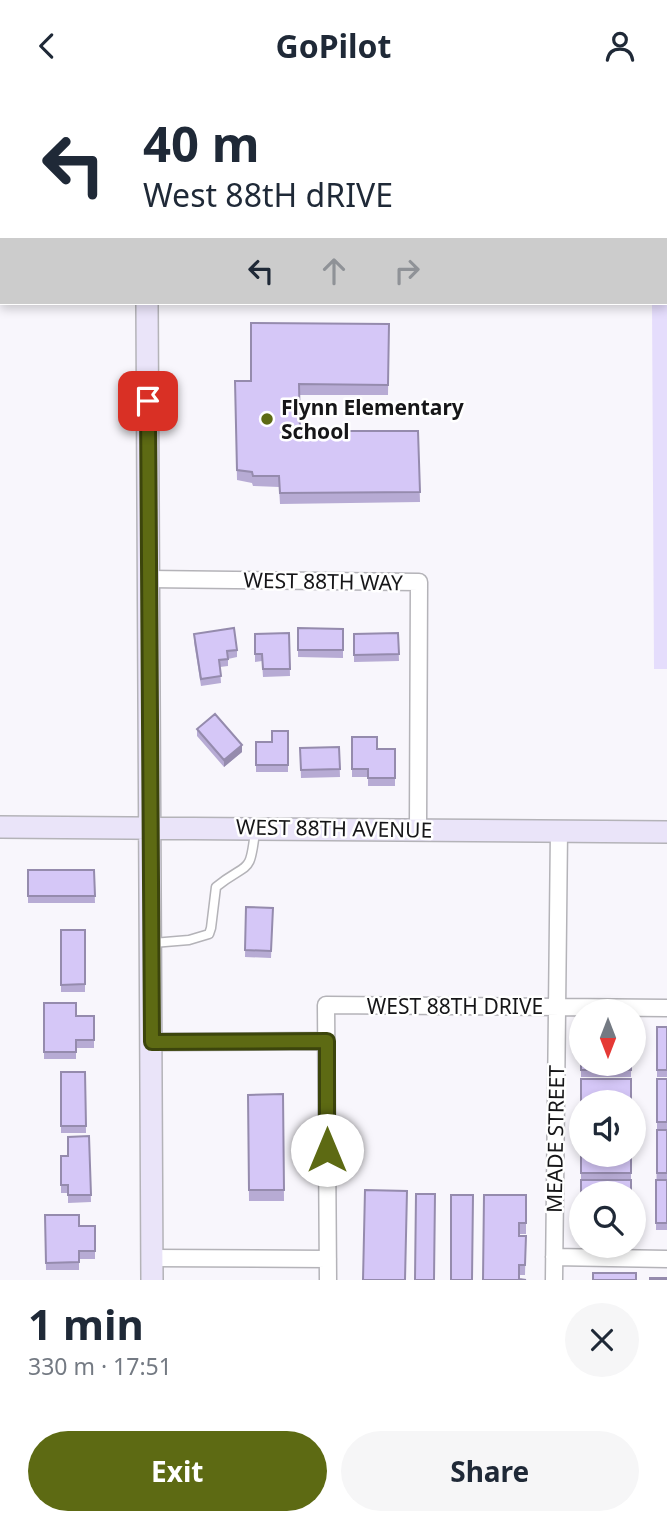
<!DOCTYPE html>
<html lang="en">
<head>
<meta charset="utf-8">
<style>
	:root { --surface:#fff; --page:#f6f6f7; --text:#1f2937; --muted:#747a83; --accent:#5d6a13 }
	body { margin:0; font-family:"Noto Sans",sans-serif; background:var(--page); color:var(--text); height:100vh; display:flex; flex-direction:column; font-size:26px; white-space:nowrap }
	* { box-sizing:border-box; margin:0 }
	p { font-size:23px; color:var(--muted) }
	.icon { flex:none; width:38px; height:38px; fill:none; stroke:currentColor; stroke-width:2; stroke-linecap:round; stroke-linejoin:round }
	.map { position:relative; height:1189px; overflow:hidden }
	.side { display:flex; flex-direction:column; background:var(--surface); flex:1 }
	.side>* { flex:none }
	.hud { position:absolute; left:0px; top:0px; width:668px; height:214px; box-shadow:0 4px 10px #0003; background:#fff; color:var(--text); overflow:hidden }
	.needle { width:46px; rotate:180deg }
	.controls { position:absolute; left:569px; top:908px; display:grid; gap:14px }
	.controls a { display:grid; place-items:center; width:77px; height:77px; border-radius:50%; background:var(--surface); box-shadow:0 4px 10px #0003; font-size:35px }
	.pin { position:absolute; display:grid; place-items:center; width:60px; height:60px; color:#fff; margin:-30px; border-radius:14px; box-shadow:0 4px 10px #0006 }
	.me { position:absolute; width:77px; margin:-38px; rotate:0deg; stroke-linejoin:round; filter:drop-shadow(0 0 5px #0008) }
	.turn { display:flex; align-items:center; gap:24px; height:147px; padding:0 28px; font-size:32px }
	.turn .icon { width:91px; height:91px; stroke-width:2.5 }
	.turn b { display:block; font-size:49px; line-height:60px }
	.lanes { display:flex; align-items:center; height:66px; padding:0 28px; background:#0003; justify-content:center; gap:35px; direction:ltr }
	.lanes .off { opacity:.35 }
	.round { display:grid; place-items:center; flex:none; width:74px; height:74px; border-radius:37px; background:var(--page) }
	.head { display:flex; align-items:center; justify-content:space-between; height:119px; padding:0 28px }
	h1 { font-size:42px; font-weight:700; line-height:52px }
	.primary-button { display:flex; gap:14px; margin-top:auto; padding:14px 28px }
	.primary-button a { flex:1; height:80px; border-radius:42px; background:var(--accent); color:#fff; font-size:28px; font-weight:700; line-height:80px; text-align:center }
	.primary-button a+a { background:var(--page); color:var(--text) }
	header { display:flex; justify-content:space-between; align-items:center; height:91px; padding:0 28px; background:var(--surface); font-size:32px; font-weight:700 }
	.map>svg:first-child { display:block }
	.pitch { fill:#e5ddfc }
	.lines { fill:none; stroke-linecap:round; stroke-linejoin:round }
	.lane-casing { stroke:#b4b3b8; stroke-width:11 }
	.street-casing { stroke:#b4b3b8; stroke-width:19 }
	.secondary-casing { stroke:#b4b3b8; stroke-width:24 }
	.lane { stroke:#fff; stroke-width:8 }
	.street { stroke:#fff; stroke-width:16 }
	.secondary { stroke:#eae4f9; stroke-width:21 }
	.wall { fill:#b7abd4 }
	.shaded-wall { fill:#958bad }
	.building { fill:#d5c7f7; stroke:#958bad; stroke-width:2 }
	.route-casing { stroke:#3c450c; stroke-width:18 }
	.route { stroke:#5d6a13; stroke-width:12 }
	.poi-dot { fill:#5d6a13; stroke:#fff; stroke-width:2.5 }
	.labels { text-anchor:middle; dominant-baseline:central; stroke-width:5; stroke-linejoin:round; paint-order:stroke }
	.poi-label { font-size:21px; font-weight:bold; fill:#161618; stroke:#fff; text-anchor:start }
	.street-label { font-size:21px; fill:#161618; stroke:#fff }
</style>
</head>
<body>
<header><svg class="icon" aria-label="back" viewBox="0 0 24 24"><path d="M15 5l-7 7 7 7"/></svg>GoPilot<svg class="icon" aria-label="person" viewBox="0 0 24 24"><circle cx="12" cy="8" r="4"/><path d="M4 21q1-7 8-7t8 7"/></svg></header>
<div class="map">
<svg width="667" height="1189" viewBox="0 0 667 1189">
	<rect width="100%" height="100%" fill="#f8f6fc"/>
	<path class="pitch" d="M667 8V578H654L652 212H667Z"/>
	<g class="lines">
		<g class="lane-casing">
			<path id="lane" d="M153 852 189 849 209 843 211 837 216 796C248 770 250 786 255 740"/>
		</g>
		<g class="street-casing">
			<path id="street" d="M148 488 419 491 418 738
				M152 951 326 950
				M554 1166 667 1168
				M152 1167 328 1168
				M328 1189 326 914 667 917
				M554 1189 559 740"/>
		</g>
		<g class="secondary-casing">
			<path id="secondary" d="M144 0V2
				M147 212 152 1189
				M0 736 667 741"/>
		</g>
		<use href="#lane" class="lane"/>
		<use href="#street" class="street"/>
		<use href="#secondary" class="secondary"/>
	</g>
	<path class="wall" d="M511 0H545L544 2H517Z
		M389 233 388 304H299L300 340H418L420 411 280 413 279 396 253 395 252 392 237 389 235 290H251Z
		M298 537 343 538V567L298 566Z
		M289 542 290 585 263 586 262 570 255 571V543Z
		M398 542 399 570 354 571V543Z
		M194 543 237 559V566L228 568V575L220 576 221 592 201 595 194 551Z
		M197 638 242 661 224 676 197 645Z
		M288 640V681H256V651H272Z
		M352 646 377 658H395V695H368V686H352Z
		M339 656 340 686 301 687 300 657Z
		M28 779H94L95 812H28Z
		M246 816 273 817 271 867 245 866Z
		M61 839H85V901H61Z
		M44 912 76 925H94V957H76V968H44Z
		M581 936 631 973V986H581Z
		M657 936H667V986H657Z
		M61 981H85L86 1042H61Z
		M657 988H667V1039H657Z
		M283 1003 284 1110H249L248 1004Z
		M581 1039 631 1064V1089L581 1102V1139Z
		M657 1039H667V1139H656Z
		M89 1045 91 1111 68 1112V1102H61V1065H68Z
		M526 1104V1143H519V1145H526L525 1184H519V1188L483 1189Z
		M45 1124 79 1135H95V1168H79V1179H46Z"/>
	<path class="shaded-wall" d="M242 654V661L224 676V669Z"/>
	<path class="building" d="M400 0H427V2H393Z
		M440 0H480V2H440Z
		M251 232 389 233 388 294 299 293 300 340H418L420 401 280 402 279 385H253L252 381 237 379 235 290H251Z
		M234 537 237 559 227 560 228 568 219 569 221 585 201 588 194 543Z
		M298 537 343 538V559H298Z
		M289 542 290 578H263L262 563H255V543Z
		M398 542 399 563 354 564V543Z
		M215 623 242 654 224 669 197 638Z
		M272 640H288V674H256V651H272Z
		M352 646H377V658H395V687H368V678H352Z
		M339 656 340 678 301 679 300 657Z
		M28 779H94L95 805H28Z
		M246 816 273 817 271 860 245 859Z
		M61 839H85V893L61 894Z
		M44 912H76V925H94V949H76V961H44Z
		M581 936V973H631V979H581Z
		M657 936H667V979H657Z
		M61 981H85L86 1035H61Z
		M581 988H631V1012H581V1031Z
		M657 988H667V1031H657Z
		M283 1003 284 1099H249L248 1004Z
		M581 1039V1064H631V1082H581Z
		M657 1039H667V1082H657Z
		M89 1045 91 1104H68V1094H61V1065H68V1046Z
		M581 1089H631V1102H581V1132Z
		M656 1089H667V1132H656Z
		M365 1099 407 1100 405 1189H363Z
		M416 1103H435L434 1189H415Z
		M451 1104H473L472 1189H451Z
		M484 1104H526V1132H519V1145H526L525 1174H519V1188L526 1189H483Z
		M45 1124H79V1135H95V1160H79V1171L46 1172Z
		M593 1182H636V1189H593Z
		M650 1187H667V1189H650Z"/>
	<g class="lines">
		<g class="route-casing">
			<path id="route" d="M148 310 152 951 327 950V1059"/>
		</g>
		<use href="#route" class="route"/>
	</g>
	<circle class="poi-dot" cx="267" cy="328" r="7"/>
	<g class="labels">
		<g class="poi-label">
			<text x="281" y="316">Flynn Elementary<tspan x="281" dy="24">School</tspan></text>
		</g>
		<g class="street-label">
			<text transform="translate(323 490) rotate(1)">WEST 88TH WAY</text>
			<text transform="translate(334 737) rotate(1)">WEST 88TH AVENUE</text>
			<text x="455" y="915">WEST 88TH DRIVE</text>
			<text transform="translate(555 1048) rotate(-89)">MEADE STREET</text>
		</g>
	</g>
</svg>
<div class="controls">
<a><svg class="needle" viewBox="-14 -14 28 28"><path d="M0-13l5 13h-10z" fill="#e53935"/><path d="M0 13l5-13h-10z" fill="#747a83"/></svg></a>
<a><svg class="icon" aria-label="sound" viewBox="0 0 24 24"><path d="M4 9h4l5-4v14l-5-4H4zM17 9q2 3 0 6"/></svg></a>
<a><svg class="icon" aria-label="search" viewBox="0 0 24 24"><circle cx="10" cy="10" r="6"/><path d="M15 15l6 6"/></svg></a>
</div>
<div class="pin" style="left:148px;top:310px;background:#d93025"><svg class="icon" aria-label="arrive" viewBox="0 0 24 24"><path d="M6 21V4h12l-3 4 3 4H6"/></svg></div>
<svg class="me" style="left:327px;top:1059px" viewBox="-20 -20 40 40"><circle r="19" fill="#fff"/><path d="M0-13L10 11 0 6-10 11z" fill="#5d6a13"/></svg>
<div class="hud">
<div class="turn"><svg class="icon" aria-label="left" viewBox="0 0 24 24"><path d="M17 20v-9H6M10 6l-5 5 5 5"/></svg><div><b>40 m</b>West 88tH dRIVE</div></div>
<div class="lanes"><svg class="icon" aria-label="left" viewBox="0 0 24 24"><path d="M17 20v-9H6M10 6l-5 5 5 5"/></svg><svg class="icon off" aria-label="ahead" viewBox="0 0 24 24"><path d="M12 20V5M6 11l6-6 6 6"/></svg><svg class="icon off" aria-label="right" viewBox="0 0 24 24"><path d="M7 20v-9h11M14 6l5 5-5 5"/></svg></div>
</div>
</div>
<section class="side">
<div class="head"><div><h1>1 min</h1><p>330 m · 17:51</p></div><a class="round"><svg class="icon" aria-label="close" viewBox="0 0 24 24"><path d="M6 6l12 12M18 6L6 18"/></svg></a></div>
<div class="primary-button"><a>Exit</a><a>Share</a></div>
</section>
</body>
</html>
